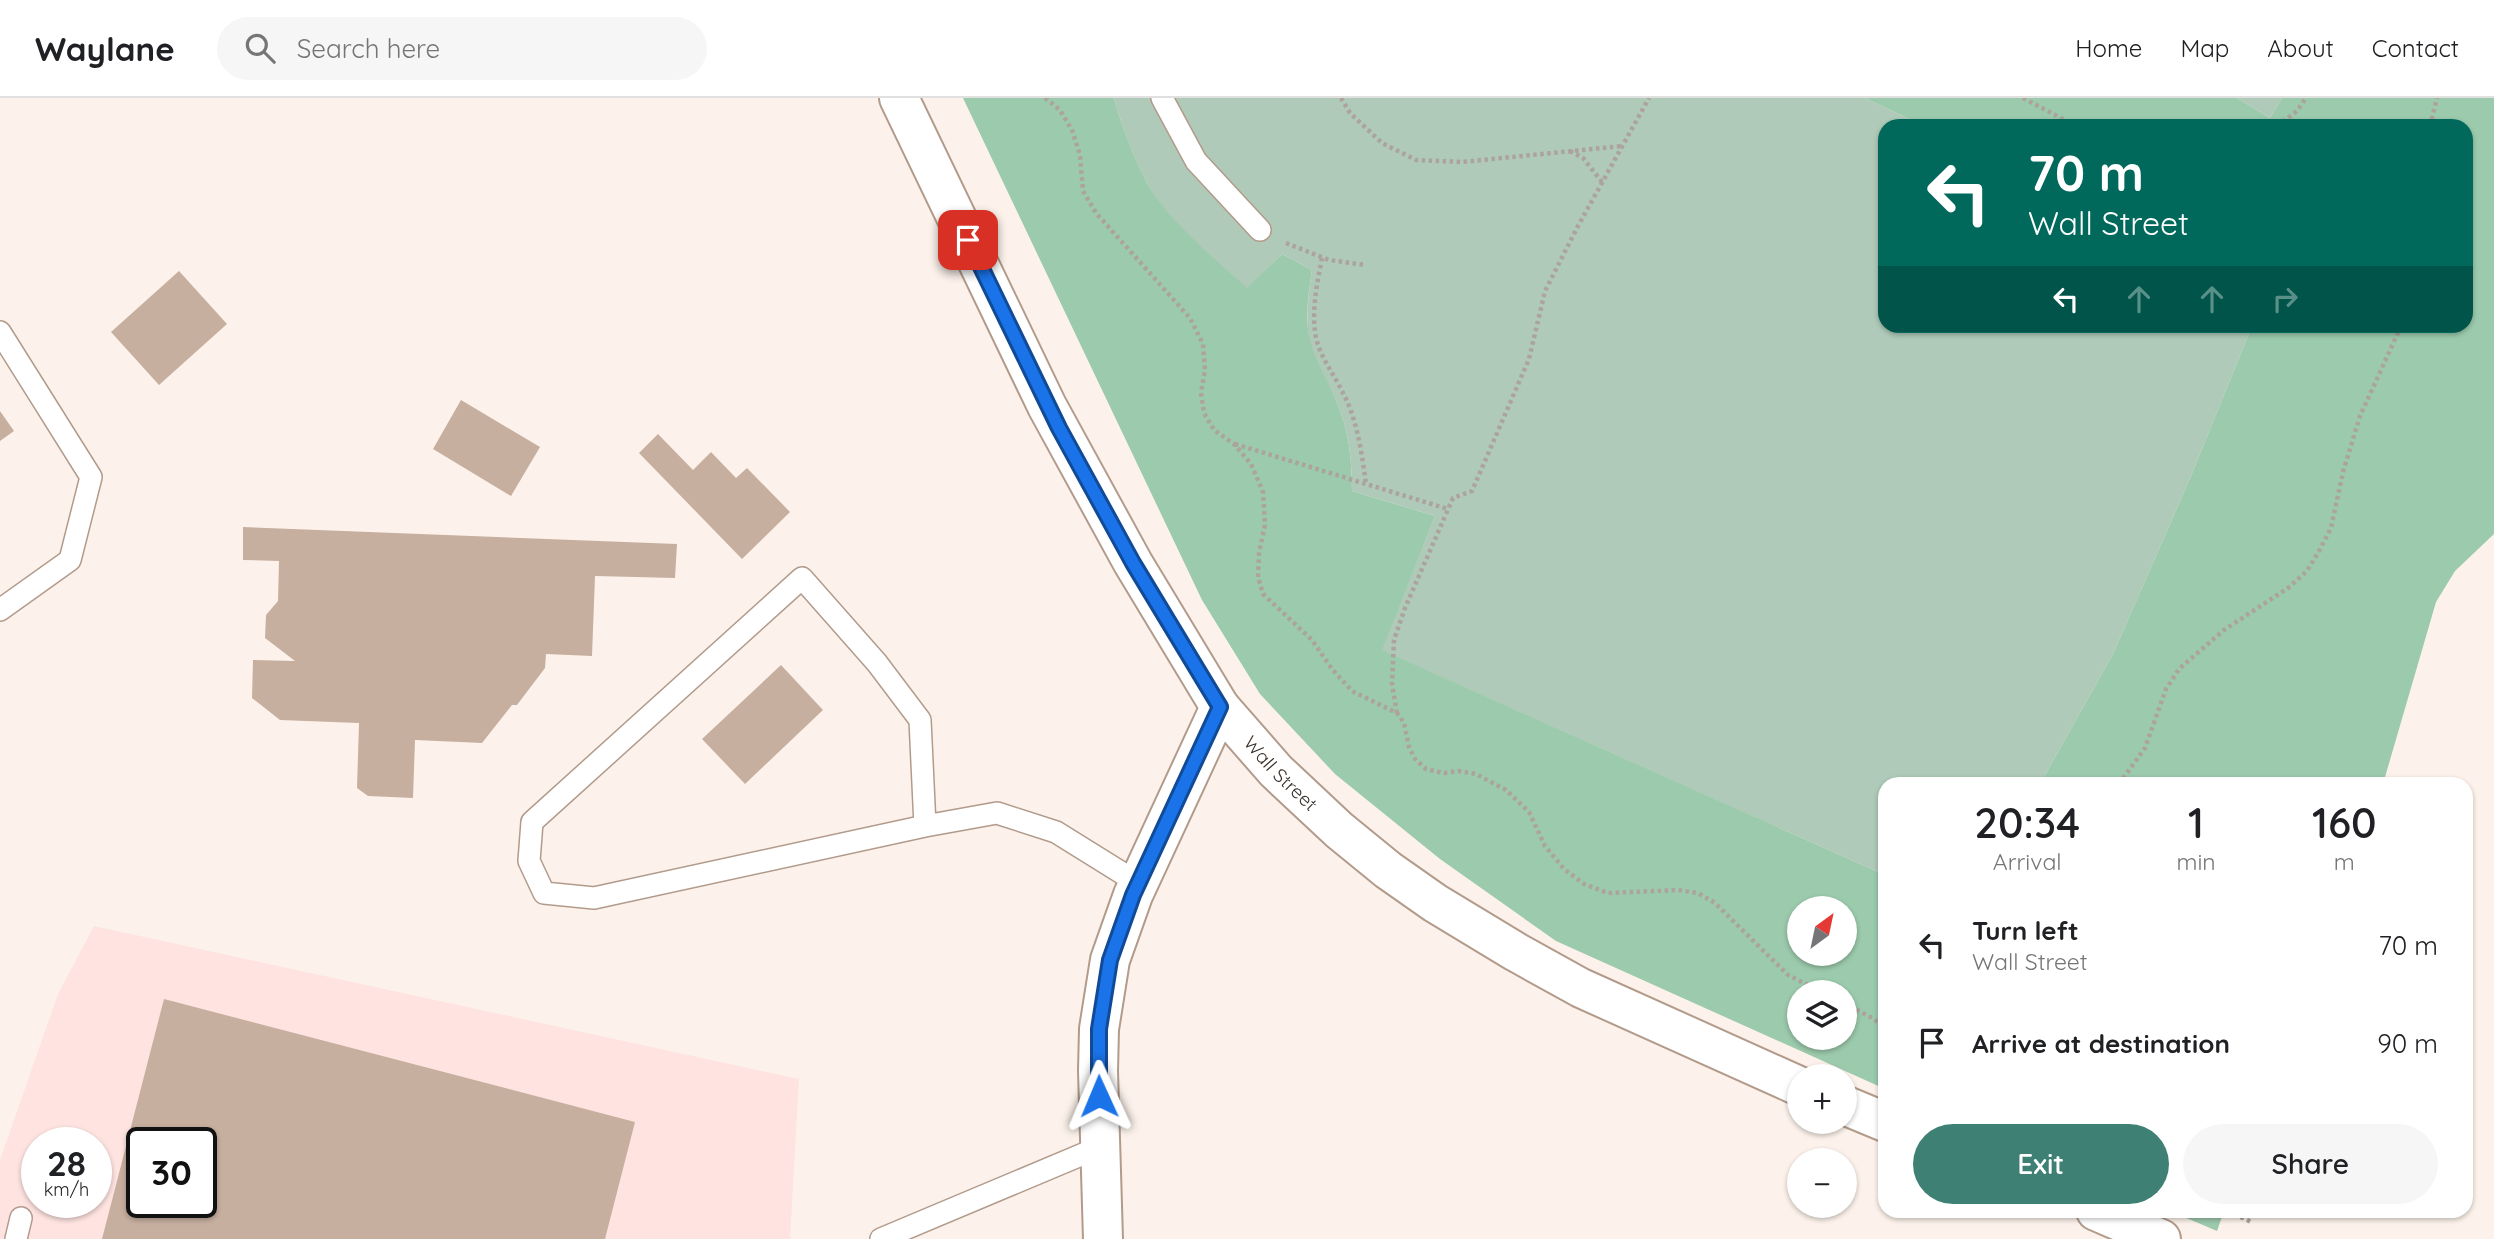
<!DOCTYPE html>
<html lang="en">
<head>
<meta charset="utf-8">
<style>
	:root { --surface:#fff; --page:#f6f6f6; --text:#202124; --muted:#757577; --line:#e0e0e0; --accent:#3e8174 }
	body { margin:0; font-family:Quicksand,sans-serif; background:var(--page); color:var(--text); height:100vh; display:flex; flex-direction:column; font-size:26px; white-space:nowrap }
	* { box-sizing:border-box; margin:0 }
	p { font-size:23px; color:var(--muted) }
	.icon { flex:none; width:38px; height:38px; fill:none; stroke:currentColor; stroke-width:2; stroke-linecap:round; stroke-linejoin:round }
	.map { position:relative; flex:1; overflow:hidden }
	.sheet { position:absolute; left:1878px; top:679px; width:595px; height:441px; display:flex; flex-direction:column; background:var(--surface); border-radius:21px; box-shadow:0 2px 5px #0004 }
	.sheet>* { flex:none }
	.banner { position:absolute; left:1878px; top:21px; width:595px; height:214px; border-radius:21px; box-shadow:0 2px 5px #0004; background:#00695c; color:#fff; overflow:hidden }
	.needle { width:46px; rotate:33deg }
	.tools { position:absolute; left:1787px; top:798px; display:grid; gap:14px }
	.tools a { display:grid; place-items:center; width:70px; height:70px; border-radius:50%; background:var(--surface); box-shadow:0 2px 5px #0004; font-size:35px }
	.speed { position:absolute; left:21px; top:1029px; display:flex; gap:14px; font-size:35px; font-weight:700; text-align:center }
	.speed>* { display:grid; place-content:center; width:91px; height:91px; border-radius:50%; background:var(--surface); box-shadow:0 2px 5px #0004; line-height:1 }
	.speed small { font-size:18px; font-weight:400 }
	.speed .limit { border:4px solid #111; border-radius:10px; background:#fff; color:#111 }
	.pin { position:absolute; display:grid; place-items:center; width:60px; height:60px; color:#fff; margin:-30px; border-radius:14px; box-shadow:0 4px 10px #0006 }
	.me { position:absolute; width:77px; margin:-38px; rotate:359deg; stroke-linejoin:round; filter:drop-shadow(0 0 5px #0008) }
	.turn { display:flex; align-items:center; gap:24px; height:147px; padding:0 35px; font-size:32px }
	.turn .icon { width:91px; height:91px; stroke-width:2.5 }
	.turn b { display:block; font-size:49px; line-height:60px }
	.lanes { display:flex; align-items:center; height:66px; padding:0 35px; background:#0003; justify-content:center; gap:35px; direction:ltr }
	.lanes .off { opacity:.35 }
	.eta { display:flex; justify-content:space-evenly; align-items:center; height:119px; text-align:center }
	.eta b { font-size:42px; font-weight:600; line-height:49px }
	.action { display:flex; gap:14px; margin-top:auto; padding:14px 35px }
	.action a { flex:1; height:80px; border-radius:42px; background:var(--accent); color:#fff; font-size:28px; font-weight:600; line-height:80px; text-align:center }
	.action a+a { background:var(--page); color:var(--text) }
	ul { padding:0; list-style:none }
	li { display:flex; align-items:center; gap:21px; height:98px; padding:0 35px }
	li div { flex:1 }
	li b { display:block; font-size:26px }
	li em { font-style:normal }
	header { display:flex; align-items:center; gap:42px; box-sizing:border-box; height:98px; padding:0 35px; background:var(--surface); border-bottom:2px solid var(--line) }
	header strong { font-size:33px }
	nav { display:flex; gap:38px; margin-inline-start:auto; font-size:24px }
	.search { width:490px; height:63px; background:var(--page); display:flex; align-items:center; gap:18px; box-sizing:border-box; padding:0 24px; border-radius:38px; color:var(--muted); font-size:26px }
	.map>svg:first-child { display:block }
	.commercial { fill:#fee3e0; fill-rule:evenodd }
	.green { fill:#afcab8 }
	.forest { fill:#9ccaac; fill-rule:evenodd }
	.building { fill:#c7af9f; fill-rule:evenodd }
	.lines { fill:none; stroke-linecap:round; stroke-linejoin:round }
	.service-casing { stroke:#b29b8b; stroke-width:24 }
	.minor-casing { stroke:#b29b8b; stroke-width:42 }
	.tertiary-casing { stroke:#b29b8b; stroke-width:42 }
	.path { stroke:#aca39c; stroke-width:4.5; stroke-dasharray:3.5 3.5; stroke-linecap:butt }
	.service { stroke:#fff; stroke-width:21 }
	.minor { stroke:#fff; stroke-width:38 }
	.tertiary { stroke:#fff; stroke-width:38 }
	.route-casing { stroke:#114b97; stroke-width:18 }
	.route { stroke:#1a73e8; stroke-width:12 }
	.labels { text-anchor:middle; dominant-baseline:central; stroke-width:6; stroke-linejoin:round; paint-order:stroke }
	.street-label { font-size:19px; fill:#382f28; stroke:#fff }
</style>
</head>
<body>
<header>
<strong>Waylane</strong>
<div class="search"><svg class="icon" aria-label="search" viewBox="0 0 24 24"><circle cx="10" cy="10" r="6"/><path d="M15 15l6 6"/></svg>Search here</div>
<nav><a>Home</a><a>Map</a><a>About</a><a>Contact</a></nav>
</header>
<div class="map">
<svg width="2494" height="1141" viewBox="0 0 2494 1141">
	<rect width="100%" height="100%" fill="#fcf2eb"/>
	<path class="commercial" d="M94 828 799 981 790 1141H0V1062L58 896ZM37 1045H96V1104H37ZM142 1045H201V1104H142Z"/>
	<path class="green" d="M1114 0H1865L1924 28H1885V228H2252L2191 378 2113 556 2040 686H1885V777L1381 552 1435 418 1352 393C1352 361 1349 332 1336 302 1329 286 1318 270 1312 253 1304 226 1308 199 1312 172L1282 156 1247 191C1214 161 1168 125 1147 85 1133 59 1122 29 1114 0Z
		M2237 0H2282L2270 20Z"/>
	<path class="forest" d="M963 0H1114C1122 29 1133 58 1147 85 1168 123 1215 161 1247 190L1282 156 1312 172C1309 194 1305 215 1309 237 1313 261 1327 280 1336 302 1349 332 1352 361 1352 393L1435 418 1382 552 1885 777V991L1556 843 1440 761 1335 676 1260 596 1202 502ZM1799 810H1844V856H1799ZM1799 894H1844V940H1799Z
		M1865 0H2237L2270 20 2282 0H2494V436L2455 473 2436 504 2383 686H2040L2113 556 2191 378 2252 228H2466V28H1924Z
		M2170 1113H2224L2217 1133Z"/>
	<path class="building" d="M179 173 227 226 159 287 111 234Z
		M461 302 540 349 511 398 433 351Z
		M0 313 14 333 0 343Z
		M658 336 693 372 711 354 736 380 747 370 790 414 742 461 639 355Z
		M243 429 677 446 675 480 595 478 592 558 546 556 545 570 517 607H512L482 645 415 642 413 700 368 698 357 690 359 625 280 622 252 600 253 562 295 563 265 540 266 517 278 503 279 463 243 462Z
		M781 567 823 612 745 686 702 641Z
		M164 901 635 1024 605 1141H102ZM142 1045H201V1104H142Z"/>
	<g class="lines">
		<g class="service-casing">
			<path id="service" d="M1162 0 1196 63 1260 132
				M0 234 91 379 70 462 0 512
				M925 728 920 622 877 565 802 480 532 724 529 763 544 795 594 800 925 728 997 715 1056 734 1138 785
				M16 1141 21 1120
				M881 1141 1100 1049"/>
		</g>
		<g class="minor-casing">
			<path id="minor" d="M1103 1141 1098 973 1099 931 1110 862 1133 797 1220 609"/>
		</g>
		<g class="tertiary-casing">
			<g id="tertiary">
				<path id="s1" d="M899 0 1047 308 1133 465 1220 609 1276 673 1339 732 1388 772 1435 805 1516 854 1581 890 1799 988"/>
				<path d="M1844 1007 1885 1024"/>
				<path d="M2096 1113 2161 1141"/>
			</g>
		</g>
		<path class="path" d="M1045 0 1060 12 1072 32 1080 57 1083 93 1096 115 1190 220 1203 246 1205 272 1201 295 1204 315 1214 332 1234 346 1251 366 1263 394 1265 427 1259 455 1258 479 1263 496 1312 542 1332 571 1352 593 1397 615 1404 625 1409 649 1415 661 1426 671 1444 675 1459 673 1476 676 1506 692 1529 714 1545 748 1564 771 1584 786 1608 795 1678 792 1698 795 1715 805 1788 877 1822 894
			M1341 0 1350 15 1382 45 1416 62 1462 64 1622 48
			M2023 0 2076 28
			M2277 28 2297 13 2306 0
			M2430 28 2437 0
			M1570 53 1583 60 1602 84
			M1286 145 1329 162 1366 167
			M1322 160C1317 186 1311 213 1316 240 1321 260 1333 275 1342 293 1357 320 1362 356 1366 386
			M1235 346 1448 411
			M1397 615 1392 586 1394 542 1405 510 1453 400 1472 393 1529 261 1545 193 1578 128 1649 0
			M2119 686 2145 650 2166 591 2179 571 2224 532 2288 490 2307 473 2319 453 2331 430 2343 374 2360 318 2401 228
			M1844 905 1874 921 1885 931
			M2228 1113 2251 1124"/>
		<use href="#service" class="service"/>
		<use href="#minor" class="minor"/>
		<use href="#tertiary" class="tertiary"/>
	</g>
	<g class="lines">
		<g class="route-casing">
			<path id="route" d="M968 142 1059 330 1133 465 1220 609 1133 797 1110 862 1099 931V998"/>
		</g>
		<use href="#route" class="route"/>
	</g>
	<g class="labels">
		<g class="street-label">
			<text stroke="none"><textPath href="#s1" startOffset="779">Wall Street</textPath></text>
		</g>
	</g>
</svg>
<div class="tools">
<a><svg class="needle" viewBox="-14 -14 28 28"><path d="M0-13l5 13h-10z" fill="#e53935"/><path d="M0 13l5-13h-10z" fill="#757577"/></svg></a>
<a><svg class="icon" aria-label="layers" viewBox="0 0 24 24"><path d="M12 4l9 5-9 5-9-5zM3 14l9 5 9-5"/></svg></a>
<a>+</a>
<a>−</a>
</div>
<div class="speed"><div>28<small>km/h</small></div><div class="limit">30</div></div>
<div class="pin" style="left:968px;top:142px;background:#d93025"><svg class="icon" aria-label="arrive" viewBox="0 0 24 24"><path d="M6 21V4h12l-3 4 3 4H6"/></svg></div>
<svg class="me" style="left:1099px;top:998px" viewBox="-20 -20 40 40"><path d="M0-17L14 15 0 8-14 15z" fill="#1a73e8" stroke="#fff" stroke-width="4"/></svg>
<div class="banner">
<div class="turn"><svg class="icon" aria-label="left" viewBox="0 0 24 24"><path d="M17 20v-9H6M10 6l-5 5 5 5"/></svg><div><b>70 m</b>Wall Street</div></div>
<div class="lanes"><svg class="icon" aria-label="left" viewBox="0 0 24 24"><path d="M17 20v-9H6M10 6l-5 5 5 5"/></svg><svg class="icon off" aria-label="ahead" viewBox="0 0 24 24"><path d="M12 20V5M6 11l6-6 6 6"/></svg><svg class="icon off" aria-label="ahead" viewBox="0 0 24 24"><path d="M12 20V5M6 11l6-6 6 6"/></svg><svg class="icon off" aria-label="right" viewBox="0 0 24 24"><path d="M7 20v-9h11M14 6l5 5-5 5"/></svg></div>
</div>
<section class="sheet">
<div class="eta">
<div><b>20:34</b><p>Arrival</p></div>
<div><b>1</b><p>min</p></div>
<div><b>160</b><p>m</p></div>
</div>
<ul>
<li><svg class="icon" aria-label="left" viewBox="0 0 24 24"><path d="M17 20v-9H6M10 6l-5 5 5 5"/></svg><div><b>Turn left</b><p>Wall Street</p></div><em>70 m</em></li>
<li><svg class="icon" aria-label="arrive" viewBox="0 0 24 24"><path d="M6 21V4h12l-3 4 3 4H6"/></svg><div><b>Arrive at destination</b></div><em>90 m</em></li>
</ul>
<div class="action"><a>Exit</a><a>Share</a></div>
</section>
</div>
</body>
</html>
